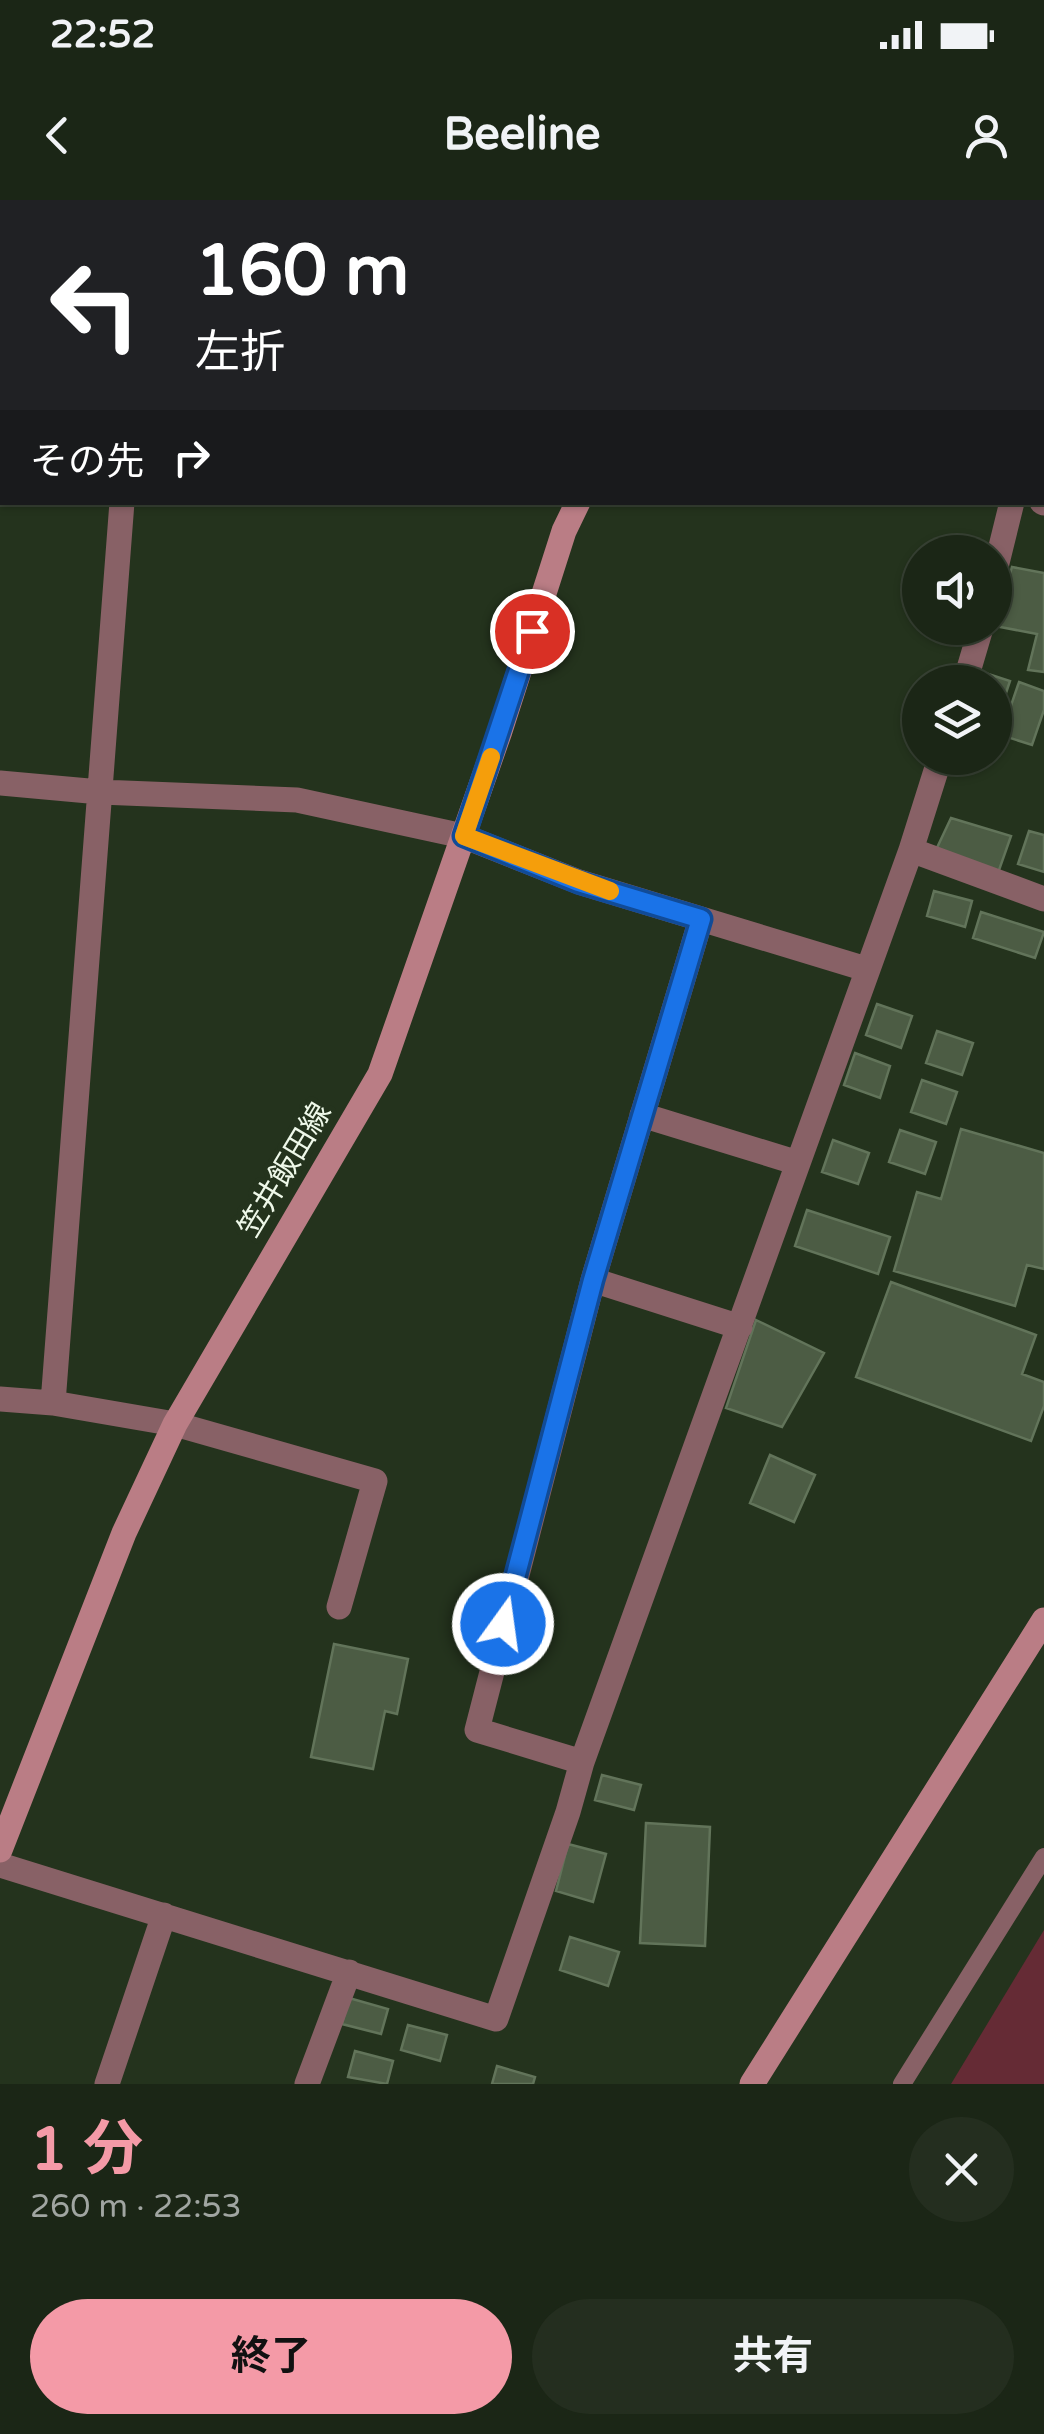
<!DOCTYPE html>
<html lang="ja">
<head>
<meta charset="utf-8">
<style>
	:root { --surface:#1b2616; --page:#242e1f; --text:#f1f3f6; --muted:#a0a5a1; --line:#394335; --accent:#f49aa7 }
	body { margin:0; font-family:"Varela Round","Noto Sans JP",sans-serif; background:var(--page); color:var(--text); height:100vh; display:flex; flex-direction:column; font-size:38px; white-space:nowrap }
	* { box-sizing:border-box; margin:0 }
	p { font-size:32px; color:var(--muted) }
	.icon { flex:none; width:55px; height:55px; fill:none; stroke:currentColor; stroke-width:2; stroke-linecap:round; stroke-linejoin:round }
	.map { position:relative; height:1884px; overflow:hidden }
	.drawer { display:flex; flex-direction:column; background:var(--surface); flex:1 }
	.drawer>* { flex:none }
	.banner { position:absolute; left:0px; top:0px; width:1045px; height:305px; box-shadow:0 2px 8px #0004,0 0 0 2px var(--line); background:#202124; color:#fff; overflow:hidden }
	.controls { position:absolute; left:902px; top:335px; display:grid; gap:20px }
	.controls a { display:grid; place-items:center; width:110px; height:110px; border-radius:50%; background:var(--surface); box-shadow:0 2px 8px #0004,0 0 0 2px var(--line); font-size:50px }
	.pin { position:absolute; display:grid; place-items:center; width:85px; height:85px; color:#fff; margin:-42px; border:5px solid #fff; border-radius:50%; box-shadow:0 2px 10px #0007 }
	.me { position:absolute; width:110px; margin:-55px; rotate:14deg; stroke-linejoin:round; filter:drop-shadow(0 0 8px #0008) }
	.turn { display:flex; align-items:center; gap:35px; height:210px; padding:0 30px; font-size:45px }
	.turn .icon { width:130px; height:130px; stroke-width:2.5 }
	.turn b { display:block; font-size:70px; line-height:85px }
	.then { display:flex; align-items:center; height:95px; padding:0 30px; background:#0003; gap:20px; font-size:38px }
	.round { display:grid; place-items:center; flex:none; width:105px; height:105px; border-radius:52px; background:var(--page) }
	.summary { display:flex; align-items:center; justify-content:space-between; height:170px; padding:0 30px }
	h1 { font-size:60px; font-weight:700; line-height:75px; color:var(--accent) }
	.action { display:flex; gap:20px; margin-top:auto; padding:20px 30px }
	.action a { flex:1; height:115px; border-radius:60px; background:var(--accent); color:#111; font-size:40px; font-weight:700; line-height:115px; text-align:center }
	.action a+a { background:var(--page); color:var(--text) }
	.status { display:flex; justify-content:space-between; align-items:center; height:70px; padding:0 50px; background:var(--surface); direction:ltr }
	.status svg { height:28px; fill:currentColor }
	header { display:flex; justify-content:space-between; align-items:center; height:130px; padding:0 30px; background:var(--surface); font-size:45px; font-weight:700 }
	.map>svg:first-child { display:block }
	.green { fill:#652b35 }
	.building { fill:#4c5c44; stroke:#62745a; stroke-width:2.5 }
	.lines { fill:none; stroke-linecap:round; stroke-linejoin:round }
	.lane { stroke:#886166; stroke-width:18 }
	.street { stroke:#886166; stroke-width:25 }
	.secondary { stroke:#ba7d85; stroke-width:25 }
	.route-casing { stroke:#114b97; stroke-width:25 }
	.route { stroke:#1a73e8; stroke-width:18 }
	.slow { stroke:#f59e0b; stroke-width:18 }
	.labels { text-anchor:middle; dominant-baseline:central; stroke-width:10; stroke-linejoin:round; paint-order:stroke }
	.street-label { font-size:30px; fill:#eef8e9; stroke:#24331d }
</style>
</head>
<body>
<div class="status"><b>22:52</b><svg viewBox="0 0 49 12"><path d="M0 12V9h3v3zM5 12V6h3v6zM10 12V3h3v9zM15 12V0h3v12zM26 1h20v11H26zM47 4h2v5h-2z"/></svg></div>
<header><svg class="icon" aria-label="back" viewBox="0 0 24 24"><path d="M15 5l-7 7 7 7"/></svg>Beeline<svg class="icon" aria-label="person" viewBox="0 0 24 24"><circle cx="12" cy="8" r="4"/><path d="M4 21q1-7 8-7t8 7"/></svg></header>
<div class="map">
<svg width="1044" height="1884" viewBox="0 0 1044 1884">
	<rect width="100%" height="100%" fill="#24331d"/>
	<path class="green" d="M1044 1730V1884H951Z"/>
	<path class="building" d="M1012 367 1044 373V472L1028 470 1037 434 995 426Z
		M979 471 1010 481 995 526V482H975Z
		M1019 482 1044 491V510L1032 545 1001 535Z
		M951 618 1011 636 998 673 935 652Z
		M1029 631 1044 635V672L1018 664Z
		M934 691 972 701 965 727 927 716Z
		M981 712 1044 732 1035 758 973 738Z
		M877 804 912 816 901 848 866 835Z
		M937 831 973 843 962 875 926 863Z
		M855 853 890 866 880 898 844 885Z
		M922 880 957 892 946 924 911 912Z
		M961 929 1044 953V1069L1027 1065 1015 1106 894 1071 917 992 941 999Z
		M900 930 936 942 925 974 889 962Z
		M833 940 869 953 858 984 822 972Z
		M807 1010 890 1037 878 1074 795 1046Z
		M891 1082 1036 1135 1022 1174 1044 1182V1206L1031 1241 856 1177Z
		M756 1120 824 1153 782 1227 726 1208Z
		M770 1255 815 1275 794 1322 750 1303Z
		M334 1444 408 1459 397 1514 385 1511 373 1569 311 1557Z
		M602 1575 641 1585 634 1610 595 1600Z
		M646 1623 710 1627 705 1746 640 1743Z
		M568 1644 606 1654 593 1702 556 1691Z
		M570 1737 619 1752 608 1786 560 1770Z
		M349 1798 388 1809 381 1834 342 1824Z
		M408 1825 447 1835 440 1861 401 1850Z
		M355 1851 393 1861 387 1884 348 1877Z
		M497 1866 535 1877 533 1884H492Z"/>
	<g class="lines">
		<path class="lane" d="M902 1884 1044 1657"/>
		<path class="street" d="M0 57 2 58
			M1042 178 1044 172
			M1042 302 1044 303
			M995 371 1012 302
			M965 482 981 428
			M0 583 100 592 297 600 463 636 579 682 701 719
			M911 650 1044 699
			M642 915 798 963
			M593 1080 740 1127
			M0 1199 53 1203 175 1224 375 1281 339 1407
			M53 1203 122 302
			M582 1562 477 1530 593 1080 701 719 866 769
			M0 1665 496 1819 568 1612 582 1562 911 650 940 558
			M107 1884 164 1715
			M307 1884 349 1772"/>
		<path class="secondary" d="M704 2 705 0
			M0 1650 124 1333 175 1224 380 874 500 531 564 331 578 302
			M752 1884 1044 1420"/>
	</g>
	<g class="lines">
		<g class="route-casing">
			<path id="route" d="M503 1424 593 1080 701 719 578 682 464 636 532 431"/>
		</g>
		<use href="#route" class="route"/>
		<path class="slow" d="M491 557 464 636 610 691"/>
	</g>
	<g class="labels">
		<g class="street-label">
			<text transform="translate(285 970) rotate(-59)">笠井飯田線</text>
		</g>
	</g>
</svg>
<div class="controls">
<a><svg class="icon" aria-label="sound" viewBox="0 0 24 24"><path d="M4 9h4l5-4v14l-5-4H4zM17 9q2 3 0 6"/></svg></a>
<a><svg class="icon" aria-label="layers" viewBox="0 0 24 24"><path d="M12 4l9 5-9 5-9-5zM3 14l9 5 9-5"/></svg></a>
</div>
<div class="pin" style="left:532px;top:431px;background:#d93025"><svg class="icon" aria-label="arrive" viewBox="0 0 24 24"><path d="M6 21V4h12l-3 4 3 4H6"/></svg></div>
<svg class="me" style="left:503px;top:1424px" viewBox="-20 -20 40 40"><circle r="17" fill="#1a73e8" stroke="#fff" stroke-width="3"/><path d="M0-11L8 9 0 5-8 9z" fill="#fff"/></svg>
<div class="banner">
<div class="turn"><svg class="icon" aria-label="left" viewBox="0 0 24 24"><path d="M17 20v-9H6M10 6l-5 5 5 5"/></svg><div><b>160 m</b>左折</div></div>
<div class="then">その先<svg class="icon" aria-label="right" viewBox="0 0 24 24"><path d="M7 20v-9h11M14 6l5 5-5 5"/></svg></div>
</div>
</div>
<section class="drawer">
<div class="summary"><div><h1>1 分</h1><p>260 m · 22:53</p></div><a class="round"><svg class="icon" aria-label="close" viewBox="0 0 24 24"><path d="M6 6l12 12M18 6L6 18"/></svg></a></div>
<div class="action"><a>終了</a><a>共有</a></div>
</section>
</body>
</html>
